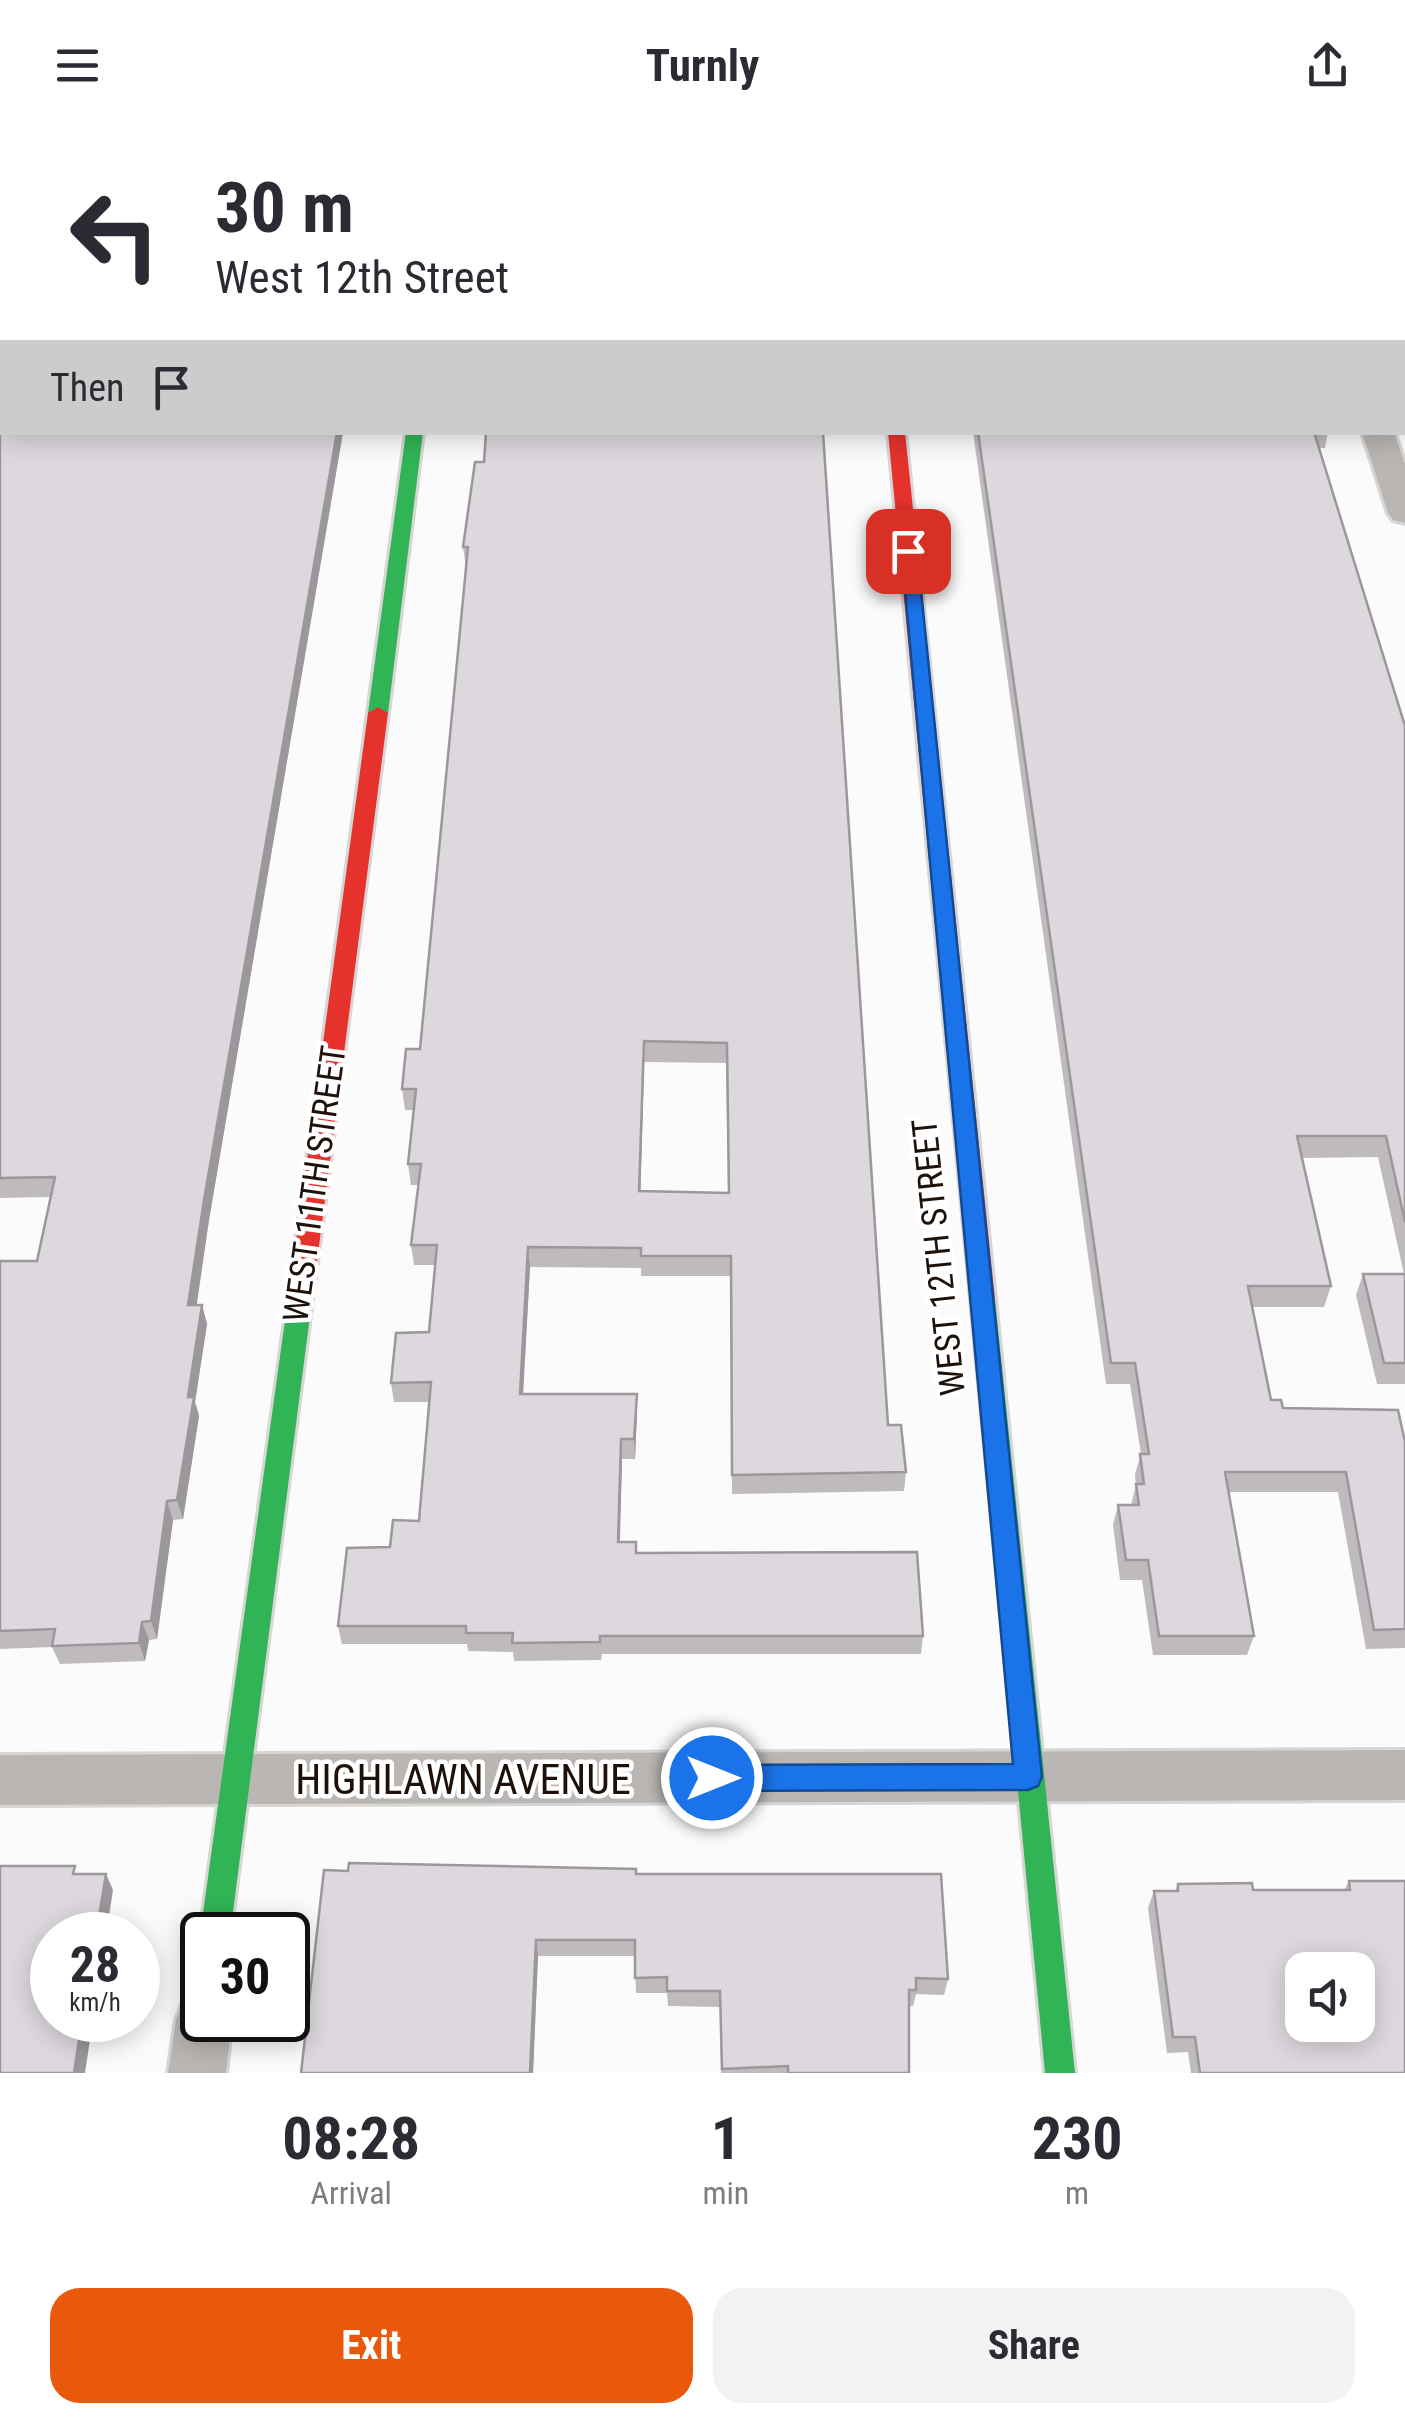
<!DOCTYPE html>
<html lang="en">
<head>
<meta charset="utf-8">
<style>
	:root { --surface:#fff; --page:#f2f2f3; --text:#2b2b33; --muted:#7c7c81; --accent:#ea580c }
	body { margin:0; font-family:"Roboto Condensed",sans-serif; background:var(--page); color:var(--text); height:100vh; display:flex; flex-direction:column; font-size:38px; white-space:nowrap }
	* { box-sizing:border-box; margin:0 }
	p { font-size:32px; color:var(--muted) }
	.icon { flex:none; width:55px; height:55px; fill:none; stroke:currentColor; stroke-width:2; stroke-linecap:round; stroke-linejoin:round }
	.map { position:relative; height:1943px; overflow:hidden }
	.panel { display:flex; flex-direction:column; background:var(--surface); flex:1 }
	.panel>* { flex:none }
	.banner { position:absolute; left:0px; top:0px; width:1405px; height:305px; box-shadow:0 5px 25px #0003; background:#fff; color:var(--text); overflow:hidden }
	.tools { position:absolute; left:1285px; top:1822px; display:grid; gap:20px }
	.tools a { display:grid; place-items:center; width:90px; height:90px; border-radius:20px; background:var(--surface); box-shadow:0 5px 25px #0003; font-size:50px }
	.speed { position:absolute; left:30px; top:1782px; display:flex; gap:20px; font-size:50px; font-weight:700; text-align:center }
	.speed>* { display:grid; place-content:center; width:130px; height:130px; border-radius:50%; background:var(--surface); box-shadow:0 5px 25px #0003; line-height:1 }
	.speed small { font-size:25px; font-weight:400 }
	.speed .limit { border:5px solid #111; border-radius:15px; background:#fff; color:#111 }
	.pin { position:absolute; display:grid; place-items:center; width:85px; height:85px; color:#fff; margin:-42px; border-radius:20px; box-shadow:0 5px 15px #0006 }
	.me { position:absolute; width:110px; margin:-55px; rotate:90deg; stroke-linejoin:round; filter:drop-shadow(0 0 8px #0008) }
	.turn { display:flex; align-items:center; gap:35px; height:210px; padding:0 50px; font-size:45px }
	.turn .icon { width:130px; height:130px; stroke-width:2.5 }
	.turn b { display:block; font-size:70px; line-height:85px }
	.then { display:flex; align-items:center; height:95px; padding:0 50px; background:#0003; gap:20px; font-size:38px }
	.eta { display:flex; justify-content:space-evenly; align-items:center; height:170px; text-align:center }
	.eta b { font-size:60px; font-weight:700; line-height:70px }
	.cta { display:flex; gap:20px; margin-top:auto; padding:20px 50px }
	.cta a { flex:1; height:115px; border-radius:30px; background:var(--accent); color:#fff; font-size:40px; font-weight:700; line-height:115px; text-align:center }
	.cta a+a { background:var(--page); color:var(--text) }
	header { display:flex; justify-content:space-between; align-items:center; height:130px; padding:0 50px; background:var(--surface); font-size:45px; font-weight:700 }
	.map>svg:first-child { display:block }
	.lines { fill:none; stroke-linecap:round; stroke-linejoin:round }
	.street-casing { stroke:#d7d6d4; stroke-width:6 }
	.fast-casing { stroke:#d7d6d4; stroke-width:6 }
	.jam-casing { stroke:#d7d6d4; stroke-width:6 }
	.street { fill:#bab6b3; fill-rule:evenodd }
	.fast { fill:#30b455; fill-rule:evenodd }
	.jam { fill:#e5322d; fill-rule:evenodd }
	.wall { fill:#bebabe; fill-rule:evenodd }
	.shaded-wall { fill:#9b979b }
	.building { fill:#ddd8dd; stroke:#9b979b; stroke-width:2.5; fill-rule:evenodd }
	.route { fill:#1a73e8; stroke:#114b97; stroke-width:2.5 }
	.labels { text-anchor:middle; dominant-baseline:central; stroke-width:9; stroke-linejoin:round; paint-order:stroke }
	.street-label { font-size:35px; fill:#1d110a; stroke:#fff }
	.near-street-label { font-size:42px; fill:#1d110a; stroke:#fff }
</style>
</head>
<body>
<header><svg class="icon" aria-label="menu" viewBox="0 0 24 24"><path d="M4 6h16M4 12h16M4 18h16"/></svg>Turnly<svg class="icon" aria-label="share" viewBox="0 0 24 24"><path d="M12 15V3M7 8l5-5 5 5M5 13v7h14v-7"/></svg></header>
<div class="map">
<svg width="1405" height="1943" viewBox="0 0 1405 1943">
	<rect width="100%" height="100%" fill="#fbfbfb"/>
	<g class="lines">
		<g class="street-casing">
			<path id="street" d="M442 0H470V2H443Z
				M853 0H881V2H854Z
				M1262 0H1290L1291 2H1264Z
				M2 110V134L0 135V111Z
				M1402 208H1405V226H1402Z
				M0 211H2V229H0Z
				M1362 302H1394L1405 334V393L1393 390 1388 383Z
				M1405 1620V1670L0 1675V1625Z
				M202 1862V1890H232L226 1943H168L176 1890 184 1870Z"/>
		</g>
		<g class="fast-casing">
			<path id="fast" d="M406 302H423L388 583 378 589 368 583Z
				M303 1137 311 1140 315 1147 230 1805H202V1810L200 1805 291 1147 295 1140Z
				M983 1159 992 1162 995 1169 1075 1943H1045L971 1169 974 1162Z"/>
		</g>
		<g class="jam-casing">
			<path id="jam" d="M888 302H905L995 1169 992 1176 983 1179 974 1176 971 1169Z
				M378 577 388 583 315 1147 311 1154 303 1157 295 1154 291 1147 368 583Z"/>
		</g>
		<use href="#street" class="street"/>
		<use href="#fast" class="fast"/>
		<use href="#jam" class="jam"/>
	</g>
	<path class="wall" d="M1338 0H1405V163L1402 157V2H1338Z
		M0 264 2 302H343L209 1090 196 1175H202L207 1194 195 1272 199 1286 183 1389 173 1390 157 1509 149 1510 145 1531 60 1534 52 1517 0 1519V1131H37L50 1067 0 1068Z
		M973 302H1328L1325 318H1319L1405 596V1254H1377L1356 1165 1363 1144H1404L1378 1027 1302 1028 1331 1156 1324 1177H1252L1271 1270 1283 1278 1405 1312V1518L1366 1519 1338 1362H1228L1254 1506 1247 1525H1153L1142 1450H1120L1113 1395 1118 1375H1131L1136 1355 1135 1344 1141 1324 1130 1254H1106Z
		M484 332 888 1295 906 1342 904 1361 732 1364 731 1146H641V1138L530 1137 523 1264 637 1283 635 1329H622L620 1412 637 1423 923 1506 921 1524H602L601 1530 514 1531 513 1522 468 1521 467 1514H342L338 1496 390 1417 419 1391 430 1272H394L391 1253 429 1202 435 1135H414L411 1115 418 1055H411L408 1034 414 980H405L402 959 420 919 466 438 463 417ZM644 932 726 933 728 1063 640 1061Z
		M636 1744 948 1849 944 1865 916 1864 913 1876H909V1943H721L720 1877 668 1876 667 1863H636L635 1826H538L533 1943H301Z
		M1349 1751 1405 1943H1191L1188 1922 1167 1923 1148 1778 1154 1761H1175L1178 1754 1253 1760H1344Z"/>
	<path class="shaded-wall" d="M337 302H343L209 1090 194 1194 188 1175 204 1070Z
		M644 911V932L640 1081 639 1061Z
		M528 1117 530 1137 522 1283 520 1264Z
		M202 1175 207 1194 195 1272 199 1286 183 1389 177 1370 188 1267Z
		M637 1264V1283L635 1329 634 1309Z
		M621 1309 622 1329 619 1431 618 1412Z
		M167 1371 173 1390 157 1509 151 1491Z
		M142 1492 149 1510 145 1531 139 1513Z
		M106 1744 113 1760 106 1805H96Z
		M536 1810 538 1826 533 1943H530Z
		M82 1890H93L85 1943H74Z"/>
	<path class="building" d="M85 0H397L396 2H84Z
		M499 0H804V2H499Z
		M926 0H1223L1224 2H926Z
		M1354 0H1405V114L1402 108V2H1355Z
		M2 258V302H337L204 1070 188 1175H202L188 1267H194L177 1370 167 1371 151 1491 142 1492 139 1513 52 1516 55 1499 0 1501V1131H37L55 1047 0 1048V264Z
		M486 302H823L888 1295H901L906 1342 732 1345 731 1126H641V1118L528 1117 520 1264H637L634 1309H621L618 1412H636V1423L917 1422 923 1506H600V1512L512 1513 513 1503H466V1496H338L347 1418 390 1417 393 1390 419 1391 431 1252 391 1253 396 1203 429 1202 437 1115H411L421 1034H408L416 959H402L406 919H420L468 417H463L475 332H484ZM644 911 727 913 729 1063 639 1061Z
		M978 302H1314L1405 596V1092L1386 1006H1297L1331 1156H1248L1271 1270H1281L1283 1278 1398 1280 1405 1312V1499L1374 1500 1346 1342H1225L1254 1506H1159L1148 1430H1126L1118 1375H1139L1136 1354H1144L1140 1324H1149L1135 1233H1111Z
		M1363 1144H1405V1233H1384Z
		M349 1733 636 1739V1744H941L948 1849 916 1848V1860H909V1943H788V1936L722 1939 720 1861H667V1847L635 1848V1810H536L530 1943H301L324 1740 348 1741Z
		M0 1736H75L73 1744H106L96 1805H52V1890H82L74 1943H0Z
		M1349 1751H1405V1943H1200L1195 1907H1173L1154 1761H1178V1754L1252 1753 1253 1760H1350ZM1302 1840H1358V1895H1302Z"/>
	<path class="route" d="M901 417 917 421 1042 1647 1038 1656 1028 1660 712 1661 701 1657 697 1648 701 1639 712 1635 1013 1634Z"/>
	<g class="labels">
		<g class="street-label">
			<text transform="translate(315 1054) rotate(-82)">WEST 11TH STREET</text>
			<text transform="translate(939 1127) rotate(-96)">WEST 12TH STREET</text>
		</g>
		<g class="near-street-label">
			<text x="463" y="1649">HIGHLAWN AVENUE</text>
		</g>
	</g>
</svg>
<div class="tools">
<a><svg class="icon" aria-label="sound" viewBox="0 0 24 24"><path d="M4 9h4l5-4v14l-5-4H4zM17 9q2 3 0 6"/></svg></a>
</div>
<div class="speed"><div>28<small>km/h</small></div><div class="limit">30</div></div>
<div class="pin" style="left:908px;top:421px;background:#d93025"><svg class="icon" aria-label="arrive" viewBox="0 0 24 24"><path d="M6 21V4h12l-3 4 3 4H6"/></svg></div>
<svg class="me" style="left:712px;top:1648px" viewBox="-20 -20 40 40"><circle r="17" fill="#1a73e8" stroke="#fff" stroke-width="3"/><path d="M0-11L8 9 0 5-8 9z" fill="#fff"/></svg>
<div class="banner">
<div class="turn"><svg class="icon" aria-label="left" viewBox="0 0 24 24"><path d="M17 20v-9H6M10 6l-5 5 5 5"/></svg><div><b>30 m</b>West 12th Street</div></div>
<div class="then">Then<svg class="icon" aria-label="arrive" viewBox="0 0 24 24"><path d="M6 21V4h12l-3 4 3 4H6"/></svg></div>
</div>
</div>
<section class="panel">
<div class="eta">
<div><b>08:28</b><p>Arrival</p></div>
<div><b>1</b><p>min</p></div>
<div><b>230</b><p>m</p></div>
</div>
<div class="cta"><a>Exit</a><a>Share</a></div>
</section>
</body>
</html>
